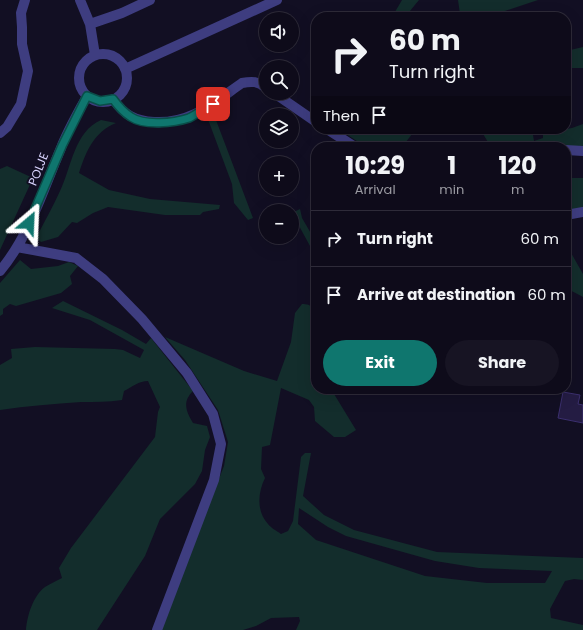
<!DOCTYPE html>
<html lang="en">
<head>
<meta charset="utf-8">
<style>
	:root { --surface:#0e0b1a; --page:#171423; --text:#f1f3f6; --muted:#9b9ba2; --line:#2e2b39; --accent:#0f766e }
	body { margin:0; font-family:Poppins,sans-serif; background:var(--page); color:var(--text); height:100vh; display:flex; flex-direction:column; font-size:15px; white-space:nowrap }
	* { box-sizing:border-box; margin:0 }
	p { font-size:13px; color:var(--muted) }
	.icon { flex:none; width:22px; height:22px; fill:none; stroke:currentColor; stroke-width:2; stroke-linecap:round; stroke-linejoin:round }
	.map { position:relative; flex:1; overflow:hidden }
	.details { position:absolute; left:311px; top:142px; width:260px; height:252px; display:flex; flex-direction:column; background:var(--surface); border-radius:16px; box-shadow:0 4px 16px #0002,0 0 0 1px var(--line) }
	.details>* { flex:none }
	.banner { position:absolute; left:311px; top:12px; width:260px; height:122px; border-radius:16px; box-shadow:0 4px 16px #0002,0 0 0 1px var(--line); background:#0e0b1a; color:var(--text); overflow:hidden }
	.fabs { position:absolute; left:259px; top:12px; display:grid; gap:8px }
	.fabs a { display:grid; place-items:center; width:40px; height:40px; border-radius:50%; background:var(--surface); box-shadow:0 4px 16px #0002,0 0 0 1px var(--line); font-size:20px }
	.pin { position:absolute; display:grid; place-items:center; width:34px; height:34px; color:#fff; margin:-17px; border-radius:8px; box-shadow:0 2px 6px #0006 }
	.me { position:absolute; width:44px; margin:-22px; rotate:26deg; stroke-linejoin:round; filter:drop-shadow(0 0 3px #0008) }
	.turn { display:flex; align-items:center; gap:14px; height:84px; padding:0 12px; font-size:18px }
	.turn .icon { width:52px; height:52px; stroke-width:2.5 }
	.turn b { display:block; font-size:28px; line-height:34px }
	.then { display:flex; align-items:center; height:38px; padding:0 12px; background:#0003; gap:8px; font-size:15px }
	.eta { display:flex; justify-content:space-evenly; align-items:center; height:68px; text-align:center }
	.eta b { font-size:24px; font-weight:700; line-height:28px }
	.cta { display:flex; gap:8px; margin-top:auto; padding:8px 12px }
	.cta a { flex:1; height:46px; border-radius:24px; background:var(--accent); color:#fff; font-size:16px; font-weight:700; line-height:46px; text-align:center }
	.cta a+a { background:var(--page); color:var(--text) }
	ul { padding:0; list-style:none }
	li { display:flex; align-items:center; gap:12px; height:56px; padding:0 12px; border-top:1px solid var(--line) }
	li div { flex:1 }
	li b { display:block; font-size:15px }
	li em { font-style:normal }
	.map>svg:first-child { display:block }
	.green { fill:#132d2c; fill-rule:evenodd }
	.building { fill:#241c43; stroke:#3b2f6e }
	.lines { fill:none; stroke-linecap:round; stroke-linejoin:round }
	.minor { stroke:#3e3d80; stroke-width:10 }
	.route-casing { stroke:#0a4d48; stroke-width:10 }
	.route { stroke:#0f766e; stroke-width:7 }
	.labels { text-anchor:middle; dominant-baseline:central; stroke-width:4; stroke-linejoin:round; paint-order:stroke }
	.street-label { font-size:12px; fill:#d8d3fd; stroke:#120f23 }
</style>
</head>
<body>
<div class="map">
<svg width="583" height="630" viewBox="0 0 583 630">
	<rect width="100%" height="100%" fill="#120f23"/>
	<path class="green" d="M402 0H419L405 17H392Z
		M458 0H538L493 15V17H465L460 14Z
		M583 47V68H566V51Z
		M214 109 216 120 253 218 248 220 234 203 232 184 206 114Z
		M101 120 116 123C94 132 86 151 79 173L109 190 150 199 220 205 219 209 203 212 200 215H165L108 207 93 213 77 223 72 222 58 237 41 242 36 238C44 222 53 207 60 191 72 166 74 132 101 120Z
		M583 124V147L550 144V147H491L480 129H532L534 141 543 138V133L572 128Z
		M344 129H416L402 147H366L343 132Z
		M7 166 33 178 0 250V169Z
		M566 178H583V210L566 212Z
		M300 209 302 218 316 242V257L292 213Z
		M566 244 583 274V297L566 288Z
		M20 260 31 269 58 266 69 262 78 266 70 276 72 284 61 293 16 306 10 304 3 309V314L0 316V283Z
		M63 301 122 330 146 344 151 338 193 391C182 402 186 411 193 423L207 426 210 437 205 450 202 471 195 484 160 519 145 556 97 630H26C27 616 33 596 45 587 50 584 56 581 62 578L59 568 71 548 155 437 158 412 160 407 148 381C139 381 132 387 124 391L122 400C108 402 95 402 81 402 54 404 27 406 0 410V365L12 358 11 349 35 347 115 349 123 350 140 358 144 350 90 320 52 308Z
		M302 304C317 303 316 318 316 329L313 331 316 336V389H331L356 430 345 437H334L315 421 314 407 309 400 281 388 270 445 262 447 261 469 265 478C258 492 256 511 268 524 271 528 277 531 281 534L288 531 293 521 301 457 305 453H311L303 496 324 515 354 530 437 552 583 558V580L574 579 565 581 550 609 551 618 583 625V630H296L300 621 299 617 271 618 256 626 243 630H159L224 466 228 442 218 410 185 360 165 337 244 371 277 381 291 342 295 313ZM299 508 328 527 346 536 435 561 479 568 552 571 545 583H487L425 576 316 540 298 524Z"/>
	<path class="building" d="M563 392 580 395 578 404 583 405V423L558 418Z"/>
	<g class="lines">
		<path class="minor" d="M80 0 90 24 95 55
			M90 24 122 13 150 0
			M79 78a24 24 0 1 1 48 0a24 24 0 1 1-48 0Z
			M125 69 277 0
			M274 93 316 122
			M113 99C124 115 135 121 154 122 191 124 213 103 242 83 252 81 258 81 266 88
			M327 129 355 147
			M0 133 7 127 21 104 28 71 22 44V27L21 13 25 0
			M566 150 583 151
			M566 215 583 212
			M17 247 76 258 103 279 142 319 187 373 213 414 221 444 214 480 157 630
			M0 271C30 235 43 190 61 148 68 130 78 113 87 96"/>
	</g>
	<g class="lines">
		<g class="route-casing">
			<path id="route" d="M29 223 62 146 87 96 100 101 113 99C118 106 123 112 131 117 144 126 174 123 189 118 197 114 205 108 213 104"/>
		</g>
		<use href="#route" class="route"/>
	</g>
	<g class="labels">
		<g class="street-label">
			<text transform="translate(38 169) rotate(-68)">POLJE</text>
		</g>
	</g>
</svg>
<div class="fabs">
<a><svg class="icon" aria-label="sound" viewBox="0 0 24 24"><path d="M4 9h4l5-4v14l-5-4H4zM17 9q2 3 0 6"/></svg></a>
<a><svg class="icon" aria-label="search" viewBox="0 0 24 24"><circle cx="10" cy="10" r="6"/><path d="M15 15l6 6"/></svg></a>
<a><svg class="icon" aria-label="layers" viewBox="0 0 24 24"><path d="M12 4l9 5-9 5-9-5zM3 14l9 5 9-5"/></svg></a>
<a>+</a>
<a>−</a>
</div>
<div class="pin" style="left:213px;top:104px;background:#d93025"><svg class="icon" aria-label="arrive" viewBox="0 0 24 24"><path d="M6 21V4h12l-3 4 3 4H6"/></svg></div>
<svg class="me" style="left:29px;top:223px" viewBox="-20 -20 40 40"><path d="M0-17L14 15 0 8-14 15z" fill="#0f766e" stroke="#fff" stroke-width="4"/></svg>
<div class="banner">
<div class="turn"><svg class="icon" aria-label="right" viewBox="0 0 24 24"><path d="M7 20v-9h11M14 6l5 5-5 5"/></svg><div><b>60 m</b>Turn right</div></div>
<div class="then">Then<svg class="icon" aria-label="arrive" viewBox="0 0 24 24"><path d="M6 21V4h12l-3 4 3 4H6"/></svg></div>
</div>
<section class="details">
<div class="eta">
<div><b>10:29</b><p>Arrival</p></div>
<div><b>1</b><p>min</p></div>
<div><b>120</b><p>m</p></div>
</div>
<ul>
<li><svg class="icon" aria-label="right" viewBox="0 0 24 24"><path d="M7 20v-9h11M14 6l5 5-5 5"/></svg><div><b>Turn right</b></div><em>60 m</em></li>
<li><svg class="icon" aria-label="arrive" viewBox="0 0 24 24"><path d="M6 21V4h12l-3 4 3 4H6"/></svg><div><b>Arrive at destination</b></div><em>60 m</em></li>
</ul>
<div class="cta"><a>Exit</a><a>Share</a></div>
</section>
</div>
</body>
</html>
